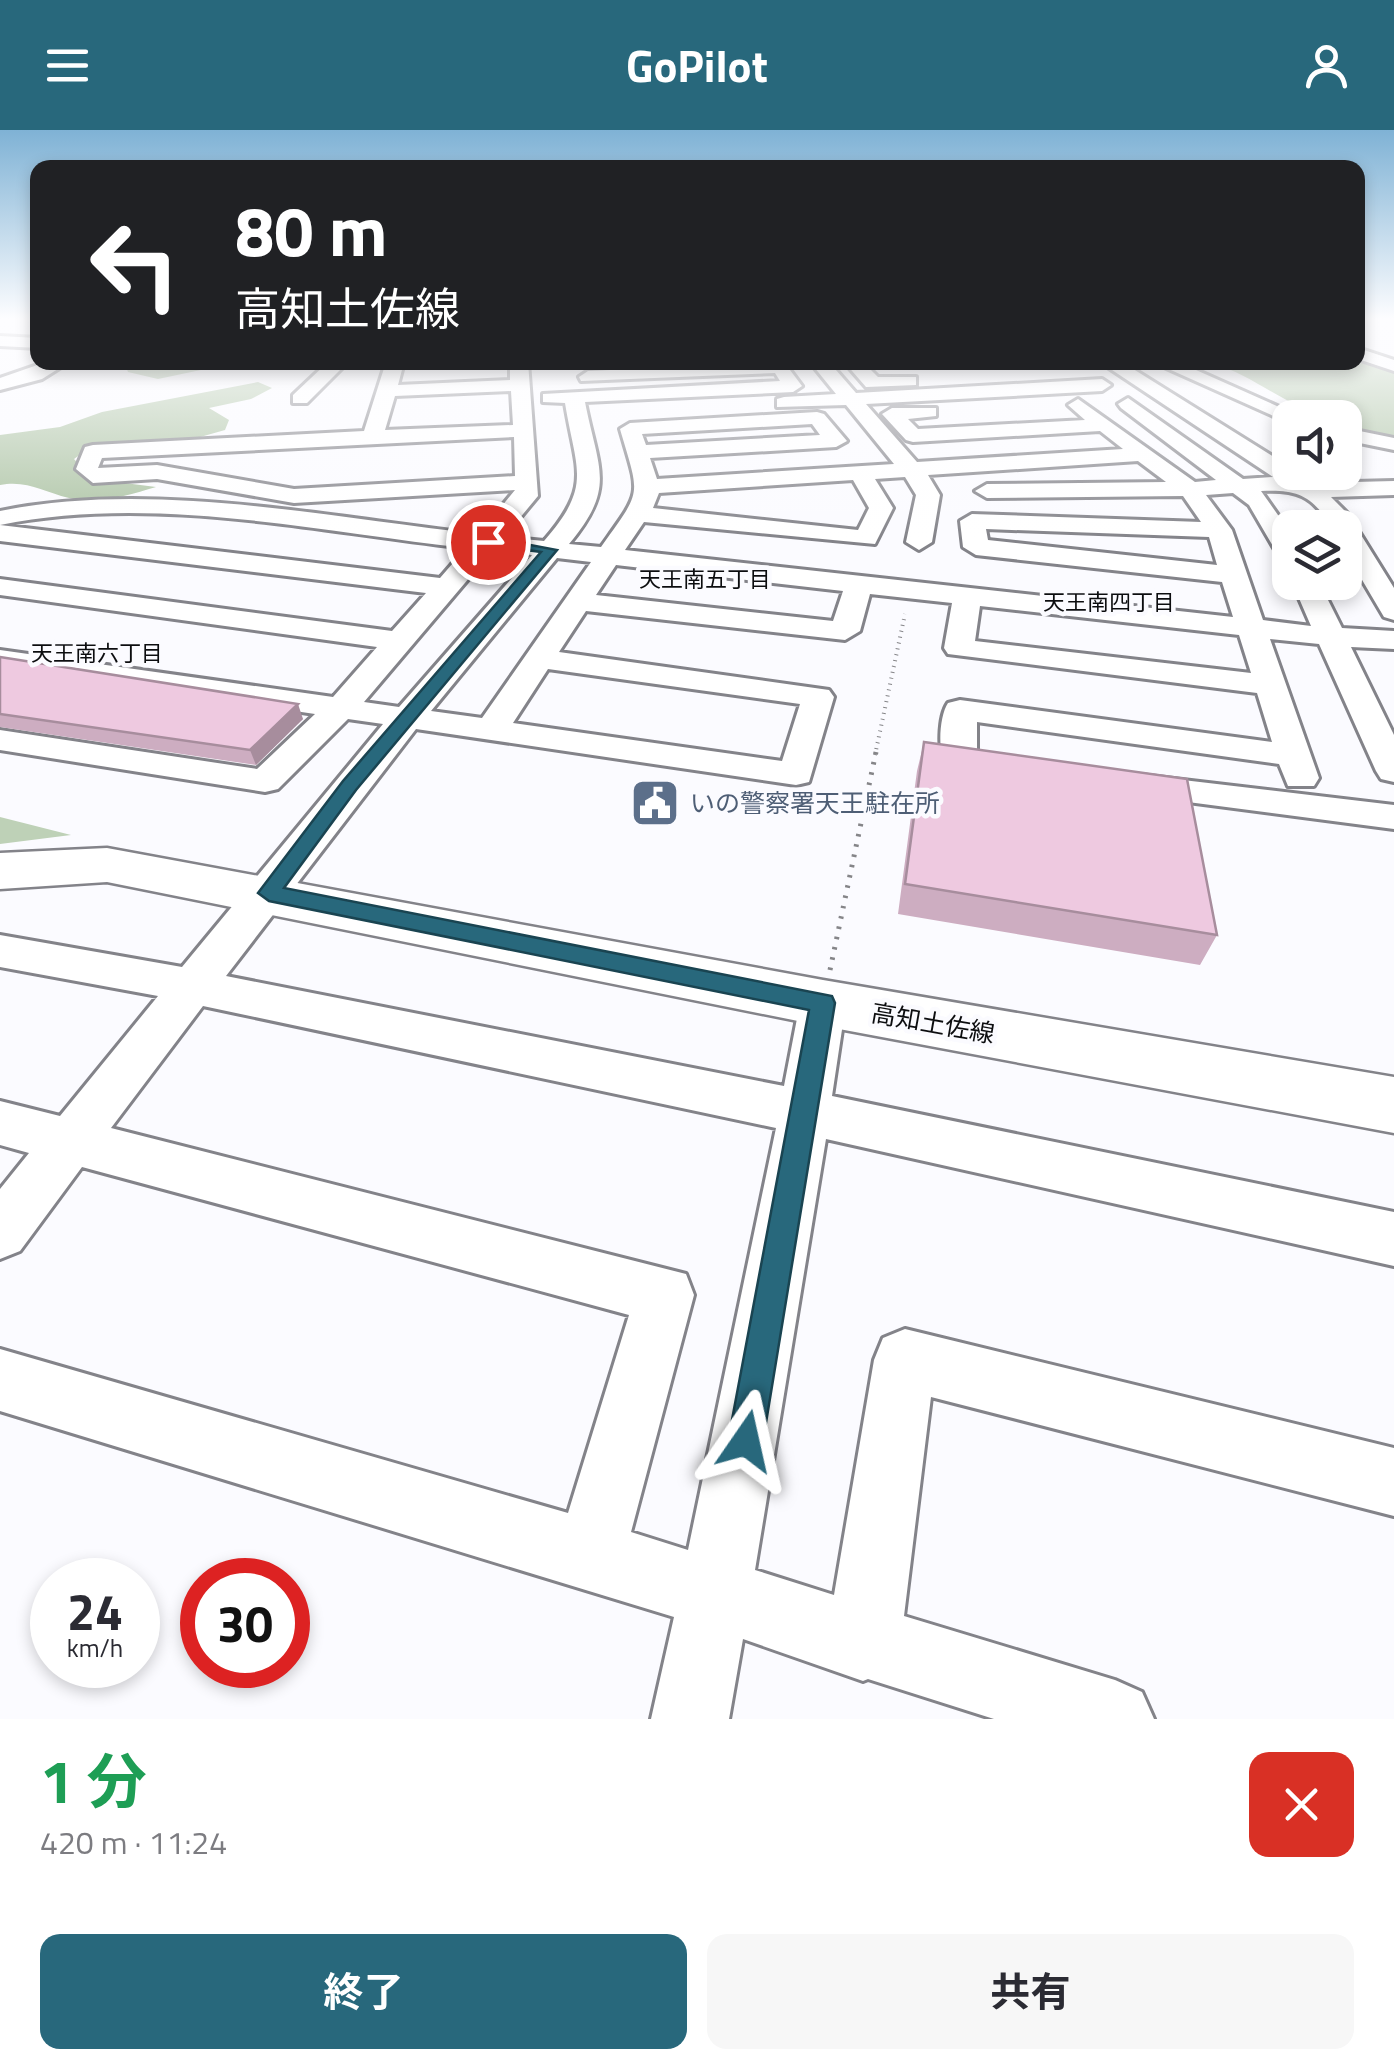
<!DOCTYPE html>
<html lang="ja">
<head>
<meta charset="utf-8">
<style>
	:root { --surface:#fff; --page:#f7f7f7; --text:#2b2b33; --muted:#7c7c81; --accent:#28687c }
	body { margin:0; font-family:"Titillium Web","Noto Sans JP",sans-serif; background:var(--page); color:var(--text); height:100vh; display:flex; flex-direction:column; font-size:38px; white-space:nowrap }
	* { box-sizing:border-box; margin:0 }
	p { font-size:32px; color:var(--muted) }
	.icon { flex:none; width:55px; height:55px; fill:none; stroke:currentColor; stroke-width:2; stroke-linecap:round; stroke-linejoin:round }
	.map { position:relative; height:1589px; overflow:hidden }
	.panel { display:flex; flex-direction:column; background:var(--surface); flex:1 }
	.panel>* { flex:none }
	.guide { position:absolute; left:30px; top:30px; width:1335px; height:210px; border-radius:20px; box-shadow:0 5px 15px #0003; background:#202124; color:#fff; overflow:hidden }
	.controls { position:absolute; left:1272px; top:270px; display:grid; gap:20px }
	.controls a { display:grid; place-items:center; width:90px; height:90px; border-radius:20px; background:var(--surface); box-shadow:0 5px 15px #0003; font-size:50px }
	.speed { position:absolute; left:30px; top:1428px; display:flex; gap:20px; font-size:50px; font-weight:700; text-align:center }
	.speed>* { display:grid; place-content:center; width:130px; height:130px; border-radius:50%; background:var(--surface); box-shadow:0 5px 15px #0003; line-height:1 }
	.speed small { font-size:25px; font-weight:400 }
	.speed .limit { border:15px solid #d22; background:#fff; color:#111 }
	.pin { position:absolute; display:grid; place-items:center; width:85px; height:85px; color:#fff; margin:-42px; border:5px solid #fff; border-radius:50%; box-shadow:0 2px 10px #0007 }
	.me { position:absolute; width:110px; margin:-55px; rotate:11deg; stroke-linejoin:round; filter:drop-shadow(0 0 8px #0008) }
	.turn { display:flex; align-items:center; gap:35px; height:210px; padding:0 40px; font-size:45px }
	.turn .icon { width:130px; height:130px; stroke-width:2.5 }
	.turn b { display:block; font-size:70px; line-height:85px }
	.round { display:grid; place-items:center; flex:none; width:105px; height:105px; border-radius:20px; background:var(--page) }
	.summary { display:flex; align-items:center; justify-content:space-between; height:170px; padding:0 40px }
	h1 { font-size:60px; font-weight:700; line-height:75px; color:#1e9e55 }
	.primary-button { display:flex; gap:20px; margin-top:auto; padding:20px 40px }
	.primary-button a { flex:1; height:115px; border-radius:20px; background:var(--accent); color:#fff; font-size:40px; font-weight:700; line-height:115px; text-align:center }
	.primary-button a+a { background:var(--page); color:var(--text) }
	header { display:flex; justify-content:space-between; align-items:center; height:130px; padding:0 40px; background:var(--accent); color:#fff; font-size:45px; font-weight:700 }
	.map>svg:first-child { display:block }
	.green { fill:#bed1b7 }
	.forest { fill:#acc3a3 }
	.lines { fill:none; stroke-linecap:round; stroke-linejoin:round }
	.minor-casing { stroke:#838389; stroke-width:6 }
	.major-casing { stroke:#838389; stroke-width:5 }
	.path-far1 { stroke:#858588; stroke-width:4; stroke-dasharray:1 5; stroke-linecap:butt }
	.path { stroke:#858588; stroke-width:5; stroke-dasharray:2.5 8; stroke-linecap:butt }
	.minor { fill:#fff; fill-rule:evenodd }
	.major { fill:#fff; fill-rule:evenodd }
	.wall { fill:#cdadc1 }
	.shaded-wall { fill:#a78d9d }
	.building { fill:#eec9e0; stroke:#a78d9d; stroke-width:2.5 }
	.route { fill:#28687c; stroke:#1a4451; stroke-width:2.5 }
	.labels { text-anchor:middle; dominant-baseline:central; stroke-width:9; stroke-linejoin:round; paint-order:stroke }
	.far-neighbourhood-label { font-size:22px; fill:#0c0d0f; stroke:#fbfbff }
	.service-label { font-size:25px; fill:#4e5e75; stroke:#fbfbff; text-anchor:start }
	.street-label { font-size:25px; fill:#0c0d0f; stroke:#fbfbff }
</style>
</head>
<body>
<header><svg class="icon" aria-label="menu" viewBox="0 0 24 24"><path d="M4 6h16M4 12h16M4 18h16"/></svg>GoPilot<svg class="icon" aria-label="person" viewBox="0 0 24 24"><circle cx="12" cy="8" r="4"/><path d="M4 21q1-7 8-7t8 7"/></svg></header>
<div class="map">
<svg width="1394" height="1589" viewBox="0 0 1394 1589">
	<rect width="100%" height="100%" fill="#fbfbff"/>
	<path class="green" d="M0 687 71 705 0 714Z"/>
	<path class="forest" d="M1358 220 1394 228V307L1345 296V288C1296 287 1260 247 1212 233L1358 232Z
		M234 233 158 249 128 242 125 234Z
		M258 252 272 258 251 269 209 278 229 290 225 300 186 311 88 319 74 329 93 349 156 357C129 365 97 375 69 368 43 362 28 350 0 355V305L60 297 102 282Z"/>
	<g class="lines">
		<g class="minor-casing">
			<path id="minor" d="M0 206 38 208V218L0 216Z
				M1358 218 1394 230V241L1358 229Z
				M46 232H69L42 249 0 260V248Z
				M328 232H348L307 273H293V265Z
				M386 232H404L398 255 510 250V232H528L538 366 504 407 544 411C593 355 576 341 565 273L543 272V264L780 251 775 243 581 251 579 247 588 241 784 232 802 256 793 262 585 272C598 339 617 357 569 414L601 417C643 358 640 368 620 299L630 293 817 282 824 284 847 311 836 317 650 328 657 349 894 334 846 275 777 277V269L784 267 836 264 810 232H829L856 263 1102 249 1111 255 1102 261 866 274 917 332 1123 319 1100 301 913 312 906 310 882 284 892 278H936V286L908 289 918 299 1085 290 1068 275 1078 269 1195 352 1216 350 1121 278 1118 274 1128 268 1243 349 1273 347 1100 232H1122L1290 337V342L1315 353 1394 351V365L1331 367 1348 384 1394 458V490L1384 487 1345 421V398H1332C1313 365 1296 359 1261 361L1290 402V432L1281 430 1249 375 1233 363 1206 365 1232 400 1263 490 1311 496 1292 452H1319L1342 498 1394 501V519L1351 517 1394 605V652L1381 649 1376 641 1319 514 1270 509 1319 648 1314 656H1288L1279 634 977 592V623L1015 629 1020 637 1015 645 1002 648 947 638C937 625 939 586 948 573L960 570 1272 612 1257 563 948 524 944 518 952 473 870 464 860 501 845 510 586 481 559 522 829 560 834 567 809 652 796 655 416 599 226 846 784 956 800 873 807 860 823 855 839 860 846 873 832 966 1394 1082V1136L826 1009 755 1440 834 1465 874 1230 883 1208 905 1199 1394 1318V1386L931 1267 904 1486 1115 1550 1142 1562 1154 1589H994L868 1549 863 1551 743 1509 729 1589H651L674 1487 0 1281V1219L568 1383 629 1185 82 1037 20 1121 0 1129V1059L29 1023 0 1015V971L60 986 158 866 0 837V805L182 837 383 594 348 589 278 659 265 662 0 620V600L257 639 315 584 0 538V520L333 567 377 517 0 465V449L392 501 426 463 0 411V395L440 448 466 418C315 401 151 364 0 395V381C152 350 325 387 479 404L515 360 294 373 157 349 93 353 76 339 85 317 93 315 364 301ZM511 261 513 295 385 300 395 266ZM812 294 820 305 646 315 642 304ZM514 307 515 346 294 359 157 335 98 338 102 328ZM1138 331 1166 352 987 354 975 361 987 368 1183 366 1201 392 972 384 960 391 963 417 976 425 1222 452 1233 487 625 420 644 392 875 414 893 378 875 349 905 347 916 365 906 412 919 420 932 412 940 365 928 345ZM853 350 869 378 858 400 653 378 659 363ZM986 399 1209 407 1217 435 988 410ZM492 421 532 425 399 577 364 572ZM557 428 591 432 482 588 431 581ZM616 435 843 461 833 491 596 465ZM980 476 1239 505 1251 543 975 511ZM548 539 800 574 782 631 513 593ZM203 876 776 998 688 1420 631 1402 694 1165 686 1144 111 998Z
				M893 232 869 238 878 247H916V255L866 257 846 234Z
				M1153 232H1178L1304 288H1290L1287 292Z
				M1345 298 1394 308V320L1345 310Z
				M1132 644 1394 675V699L1119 663 1114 655 1119 647Z"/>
		</g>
		<g class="major-casing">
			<path id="major" d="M107 718 823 850 1394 947V1003L823 896 107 752 0 759V723Z"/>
		</g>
		<path class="path-far1" d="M875 625 905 484"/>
		<path class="path" d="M830 840 876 622"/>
		<use href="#minor" class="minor"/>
		<use href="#major" class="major"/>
	</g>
	<path class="wall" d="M0 527 303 589 256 635 0 597Z
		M924 612 1217 805 1200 835 898 784 917 641Z"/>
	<path class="shaded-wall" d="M298 574 303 589 256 635 250 620Z"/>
	<path class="building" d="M0 527 298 574 250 620 0 584Z
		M924 612 1187 649 1217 805 905 754Z"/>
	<linearGradient id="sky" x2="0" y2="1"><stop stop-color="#7fb2d5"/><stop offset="0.46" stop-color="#fdfdff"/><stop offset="1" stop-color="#fdfdff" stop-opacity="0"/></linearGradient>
	<rect width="1394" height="410" fill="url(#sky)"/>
	<path class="route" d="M488 407 557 420 356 660 284 758 832 866 835 873 763 1311 758 1323 746 1328 733 1323 728 1311 809 880 269 771 258 763 343 651 541 422 484 414Z"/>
	<defs>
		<g id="civic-square" transform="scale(2.5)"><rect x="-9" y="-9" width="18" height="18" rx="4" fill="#5c6f8a" stroke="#fbfbff"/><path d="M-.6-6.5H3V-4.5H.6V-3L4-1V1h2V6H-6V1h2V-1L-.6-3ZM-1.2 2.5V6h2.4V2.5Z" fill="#fff"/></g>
	</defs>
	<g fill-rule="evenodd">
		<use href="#civic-square" x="655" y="673"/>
	</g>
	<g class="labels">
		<g class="far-neighbourhood-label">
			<text x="705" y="449">天王南五丁目</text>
			<text x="1109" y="472">天王南四丁目</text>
			<text x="97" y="523">天王南六丁目</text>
		</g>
		<g class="service-label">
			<text x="690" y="673">いの警察署天王駐在所</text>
		</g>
		<g class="street-label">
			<text transform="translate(933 893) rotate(10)">高知土佐線</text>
		</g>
	</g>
</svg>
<div class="controls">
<a><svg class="icon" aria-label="sound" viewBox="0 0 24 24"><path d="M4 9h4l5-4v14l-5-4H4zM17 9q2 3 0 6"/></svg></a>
<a><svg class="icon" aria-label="layers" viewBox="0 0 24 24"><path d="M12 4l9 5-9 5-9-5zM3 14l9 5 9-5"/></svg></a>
</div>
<div class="speed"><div>24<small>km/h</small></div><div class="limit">30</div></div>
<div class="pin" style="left:488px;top:412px;background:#d93025"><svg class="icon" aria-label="arrive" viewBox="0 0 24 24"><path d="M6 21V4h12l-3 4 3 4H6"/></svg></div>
<svg class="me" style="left:746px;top:1311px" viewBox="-20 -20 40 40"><path d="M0-17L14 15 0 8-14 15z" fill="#28687c" stroke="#fff" stroke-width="4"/></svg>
<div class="guide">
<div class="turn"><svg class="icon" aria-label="left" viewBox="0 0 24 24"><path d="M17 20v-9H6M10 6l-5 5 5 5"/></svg><div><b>80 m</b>高知土佐線</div></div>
</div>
</div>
<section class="panel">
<div class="summary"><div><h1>1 分</h1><p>420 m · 11:24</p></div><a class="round" style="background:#d93025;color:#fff"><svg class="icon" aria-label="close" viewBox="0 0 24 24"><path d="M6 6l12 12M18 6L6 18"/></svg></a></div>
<div class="primary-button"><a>終了</a><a>共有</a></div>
</section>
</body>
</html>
